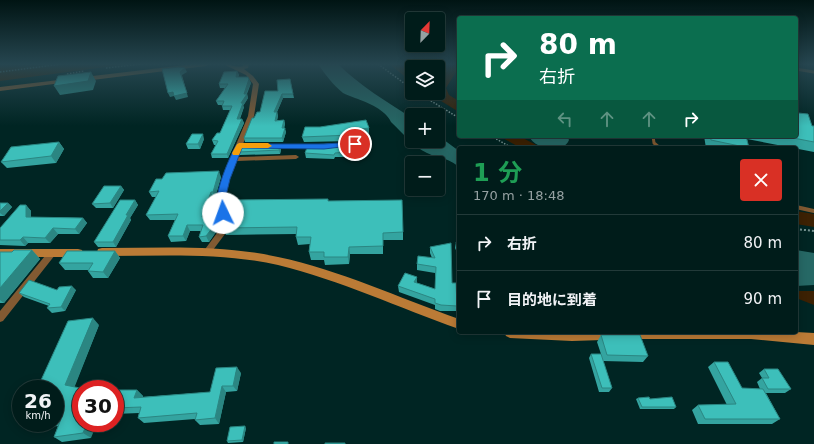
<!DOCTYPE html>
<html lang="ja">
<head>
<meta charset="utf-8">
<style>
	:root { --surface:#001c1a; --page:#0e2927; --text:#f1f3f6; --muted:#95a1a2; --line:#223a39 }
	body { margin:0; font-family:"DejaVu Sans","Noto Sans JP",sans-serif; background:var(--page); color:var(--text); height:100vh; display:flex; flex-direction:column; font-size:15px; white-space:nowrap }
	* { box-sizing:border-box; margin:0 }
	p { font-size:13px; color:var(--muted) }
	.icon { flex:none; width:22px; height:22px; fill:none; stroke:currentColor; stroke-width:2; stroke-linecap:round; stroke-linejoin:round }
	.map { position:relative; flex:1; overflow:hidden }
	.panel { position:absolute; left:457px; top:146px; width:341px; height:188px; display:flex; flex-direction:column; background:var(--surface); border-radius:4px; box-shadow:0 2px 10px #0003,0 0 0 1px var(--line) }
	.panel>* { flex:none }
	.hud { position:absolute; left:457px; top:16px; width:341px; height:122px; border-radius:4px; box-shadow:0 2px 10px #0003,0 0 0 1px var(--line); background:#0b6e4f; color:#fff; overflow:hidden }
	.needle { width:26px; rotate:23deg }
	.controls { position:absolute; left:405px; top:12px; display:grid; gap:8px }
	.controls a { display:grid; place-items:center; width:40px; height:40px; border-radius:4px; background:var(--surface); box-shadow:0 2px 10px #0003,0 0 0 1px var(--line); font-size:20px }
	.speed { position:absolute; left:12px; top:380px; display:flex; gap:8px; font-size:20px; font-weight:700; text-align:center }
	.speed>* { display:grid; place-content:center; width:52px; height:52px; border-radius:50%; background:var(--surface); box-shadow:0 2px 10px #0003,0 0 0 1px var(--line); line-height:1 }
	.speed small { font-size:10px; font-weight:400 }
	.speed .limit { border:6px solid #d22; background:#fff; color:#111 }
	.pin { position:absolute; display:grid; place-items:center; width:34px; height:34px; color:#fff; margin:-17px; border:2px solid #fff; border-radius:50%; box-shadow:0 1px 4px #0007 }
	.me { position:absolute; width:44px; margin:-22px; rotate:357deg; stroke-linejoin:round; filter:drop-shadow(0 0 3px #0008) }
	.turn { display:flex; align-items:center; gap:14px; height:84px; padding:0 16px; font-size:18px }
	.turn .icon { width:52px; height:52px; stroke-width:2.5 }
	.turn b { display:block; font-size:28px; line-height:34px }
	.lanes { display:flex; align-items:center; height:38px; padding:0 16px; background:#0003; justify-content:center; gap:20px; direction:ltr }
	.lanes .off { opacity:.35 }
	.round { display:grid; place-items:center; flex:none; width:42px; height:42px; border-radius:4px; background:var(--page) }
	.head { display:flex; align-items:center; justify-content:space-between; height:68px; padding:0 16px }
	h1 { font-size:24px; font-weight:700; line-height:30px; color:#1e9e55 }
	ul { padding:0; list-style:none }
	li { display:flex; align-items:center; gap:12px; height:56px; padding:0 16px; border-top:1px solid var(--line) }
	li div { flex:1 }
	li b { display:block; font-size:15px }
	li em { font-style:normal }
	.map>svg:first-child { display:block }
	.green { fill:#3c2103 }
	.water { fill:#266865 }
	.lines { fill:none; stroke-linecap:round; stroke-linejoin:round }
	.path-far1 { stroke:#779492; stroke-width:1.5; stroke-dasharray:1.5 1.5; stroke-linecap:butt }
	.path { stroke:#779492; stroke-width:2; stroke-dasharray:2 2; stroke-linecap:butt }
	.lane-far1 { stroke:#825a32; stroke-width:3 }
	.lane { stroke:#825a32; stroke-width:4 }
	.street { fill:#825a32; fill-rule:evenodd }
	.secondary { fill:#bb7b36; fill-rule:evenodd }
	.wall { fill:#34a4a0 }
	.shaded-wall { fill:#2b8682 }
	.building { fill:#3dbfba; stroke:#2b8682 }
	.route { fill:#1a73e8; stroke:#114b97 }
	.slow { fill:#f59e0b }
</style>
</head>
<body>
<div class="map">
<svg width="814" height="444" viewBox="0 0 814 444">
	<rect width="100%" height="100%" fill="#002523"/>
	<path class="green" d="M0 64H128L0 81Z
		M389 64H456V72L446 88 449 95 459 101V112L428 93H438V67H412V82Z
		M499 136H519L542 148H521Z
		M796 211 814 214V227L796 224Z
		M796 291H814V305L796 298Z"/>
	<path class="water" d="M318 64H338C360 86 386 101 412 118V141H438V135L440 137 459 151V167C447 157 440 159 427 153 413 147 402 132 391 122 386 110 367 102 355 98 351 96 346 95 343 93 333 85 325 74 318 64Z
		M529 136H567L569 140C563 155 534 149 529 136Z
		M796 250 814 253V285L796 286Z"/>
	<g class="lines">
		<path class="path-far1" d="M378 64 412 89
			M106 68 141 64
			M0 72 62 64
			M67 74 84 71
			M418 93 459 118
			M491 136 512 148"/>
		<path class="path" d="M796 229 814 231"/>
		<path class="lane-far1" d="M796 69 814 72
			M653 136 654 143 660 148"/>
		<path class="lane" d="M796 207 814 211"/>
		<path class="street" d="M194 64H209L206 66 84 81 81 79 84 77Z
			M223 64C230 64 237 68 243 66V64H249L248 68 244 69 253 76 259 84 254 116 243 144H319L322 146 319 148H242L238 157 296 155 299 157 296 159 237 161 230 179 224 204 227 213 225 234 210 254H204L203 252 217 233 219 213 216 204 222 179 230 159 248 116 253 84 246 75Z
			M67 79 69 80V82L0 91V87Z
			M368 141 370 142V144L340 147 337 145 340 143Z
			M52 250 55 251 56 253 55 255 3 321 0 322V311L49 251Z"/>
		<path class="secondary" d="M102 248C161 248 220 244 278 257 340 270 399 298 459 319V329C399 308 340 280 278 265 221 252 161 256 102 256L98 255 97 252 98 249Z
			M0 249H78L82 250 83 253 82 256 78 257H0Z
			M504 332H796L814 333V345L751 339H633L572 341 510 338 506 336Z"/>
	</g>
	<path class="wall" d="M237 71 239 75 238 77 249 79 251 83 247 94 248 98 243 106 244 107 240 119H242L244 123 228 158H212L211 154 216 145H214L212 140 220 133 230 110H223L222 106V105H218L216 101 225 88H220L219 84Z
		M290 79 294 98H283L277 112 278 116 277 120H284L285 124 284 128 286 132 283 142H245L244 138 254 118Z
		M798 113 812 126H814V152L747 139 749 148H706L704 136H796Z
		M320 127 369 128V134L352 136V141L304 142 302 137Z
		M204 139 200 149H188L186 144Z
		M59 142 64 149 56 163 7 168 1 162Z
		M280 146 281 150 280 154 240 155 239 152Z
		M351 148 350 157H335L334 159 306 158 305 153Z
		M221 177 215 198H213L206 217H214L217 223 216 232 209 242H202L199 237 201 231H190L186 241 171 242 168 236 175 220H150L146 215 156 197H152L149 192Z
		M121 186 124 190 113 208H96L92 204Z
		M135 200 138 205 130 218 131 220 116 247H98L94 242Z
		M329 201 403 232V240H383V254H350L349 264 325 265 324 260H311L309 252 310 244 298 245 296 237V234L226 235 222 228Z
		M0 203H8L12 207 4 216H0Z
		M26 205 31 211V217L83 218 87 223 79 234H58L50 243H28L25 246 0 245V228Z
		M459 241V257L455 248 456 242Z
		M430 247 452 283 457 306 456 311H440L435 309V305L399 292 398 286 417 277V283L435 289V273L417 270V264L432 258 430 253Z
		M32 250 40 259 4 303H0V252H12Z
		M115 251 120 258 108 278H93L88 271V270H65L59 263Z
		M57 290H76L65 311 52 313 47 308 49 306 24 297 19 293Z
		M99 325 74 387 91 438 62 442 54 437 58 426 30 429 20 424 29 423H55V389Z
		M601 335 648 356 643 362 603 361 612 388 609 392H599L589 358 591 354H601L597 342Z
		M714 362 742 388 760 389 757 382 762 378 759 373 764 369 791 389 785 393H766L780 419 772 424H698L692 410 698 405H727L708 367Z
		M241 373 237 391 226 392 219 424 200 425 195 420V419L144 423 138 418 139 413 115 414V391L137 390 143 396V397L210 392Z
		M638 398 650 399 676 407 674 409H640L636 399Z
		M246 428 243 442 228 443 227 441Z"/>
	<path class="shaded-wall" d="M185 68 187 72 182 75 188 97 176 100 174 96 170 97 168 93 173 92 180 72Z
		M237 71 239 75 237 81 236 77Z
		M91 72 96 81 93 90 60 95 54 86Z
		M249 79 251 83 246 94H247L248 98 243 106 244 107 238 123 237 119 244 94Z
		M282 94 283 98 277 112 278 116 276 125 274 112Z
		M242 119 244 123 228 158 227 154Z
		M284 120 285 124 283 132 282 128Z
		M285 128 286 132 283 142 282 138Z
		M369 128V134L352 136V141L351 135 352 130Z
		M203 134 204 139 200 149 198 144Z
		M59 142 64 149 56 163 51 156Z
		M350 143 351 148 350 157 349 152Z
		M280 146 281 150 280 154 279 150Z
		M219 171 221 177 215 198 213 192Z
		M121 186 124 190 113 208 110 203Z
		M211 192 213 198 205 222 202 217Z
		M135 200 138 205 130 218 131 220 116 247 113 242 126 215Z
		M8 203 12 207 4 216 0 213V211Z
		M26 205 31 211V222L26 217Z
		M214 217 217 223 216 232 209 242 206 236Z
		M83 218 87 223 79 234 75 229Z
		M187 225 190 231 186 241 183 236Z
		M53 228 58 234 50 243 45 238Z
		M23 237 28 243 25 246 20 240Z
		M349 247 350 254 349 264 348 257Z
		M32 250 40 259 4 303 0 300V288Z
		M115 251 120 258 108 278 103 272Z
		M417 277V284L414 282Z
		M72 286 76 290 65 311 61 307Z
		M93 318 99 325 73 391 65 385Z
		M237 367 241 373 237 391 233 386Z
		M222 386 226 392 219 424 215 418Z
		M137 390 143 396 140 404 134 398Z
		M87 423H97L91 438 83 433Z
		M245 426 246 428 243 442 242 440Z"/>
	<path class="building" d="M179 67 185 68 180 72 187 93 174 96 173 92 168 93 162 69Z
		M237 71 236 77H248L249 79 244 94H247L241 103H243L237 119H242L227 154H211L218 141 212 140 217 133H220L232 106H222L224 101H216L228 84H219L224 72Z
		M91 72 88 81 54 86 58 76Z
		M290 79 293 94H282L274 112H277L275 121 284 120 282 128H285L282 138H244L252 118H254L257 112H260L265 91H278L277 80Z
		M796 107 798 113 808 114 812 126H814V142L783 136H796Z
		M366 120 369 128 352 130 351 135 302 137 305 127H320Z
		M192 134H203L198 144H186Z
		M710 136H746L749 148 711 140Z
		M59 142 51 156 1 162 11 147Z
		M350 143 349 152 335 153 334 155 305 153 308 145Z
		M242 146H280L279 150 239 152Z
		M219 171 213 192H211L202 217H214L213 227 206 236 199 237 203 225H187L183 236H168L178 214 146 215 159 191 149 192 156 179H162L166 173Z
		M104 186H121L110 203 92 204Z
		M328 199V201L402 200 403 232 383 233V246L349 247 348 257H324V252H309L311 237H296L297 227 222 228 224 214 230 200Z
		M120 200H135L126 215H128L113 242H94Z
		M0 203H8L0 211Z
		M20 205H26V217L83 218 75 229 53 228 45 238 23 237 20 240H0V228Z
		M459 241V249L456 242Z
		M451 243 452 283H456L457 306 441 305 435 303V299L398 286 405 273 417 277 414 282 435 289 436 267 417 264 418 256 435 258 430 247Z
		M14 250H32L0 288V252H12Z
		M67 251H115L103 272 88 271 93 263H59Z
		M29 280 57 290 59 287 72 286 61 307 47 308 50 304 19 293Z
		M93 318 65 385 85 389H81V423H87L83 433 54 437 61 419 55 420V389H37L68 321Z
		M601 335H640L648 356 607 355Z
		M591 354H601L612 388H602Z
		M714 362H728L742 388 763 389 780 419H705L698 405 736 404Z
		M237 367 233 386H222L215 418 195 420 197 413 138 418 141 407 115 408V390H137L134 398 210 392 216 368Z
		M764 369H778L791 389H768L762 378H769Z
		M649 397 650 399 672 397 676 407H642L638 398Z
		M245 426 242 440 227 441 230 427Z
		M274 442H288V444H274Z
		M325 443H345V444H325Z"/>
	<linearGradient id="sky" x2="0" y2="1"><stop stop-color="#001413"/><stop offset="0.51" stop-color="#264650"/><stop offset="1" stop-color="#264650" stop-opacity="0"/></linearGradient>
	<rect width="814" height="126" fill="url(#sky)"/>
	<path class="route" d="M355 142H358V145L324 149 242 148 230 179 224 204 228 213 223 216C205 211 230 155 237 144H324Z"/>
	<path class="slow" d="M239 143H268L272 146 268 148H242L239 155H233L232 153 237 144Z"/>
</svg>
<div class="controls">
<a><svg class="needle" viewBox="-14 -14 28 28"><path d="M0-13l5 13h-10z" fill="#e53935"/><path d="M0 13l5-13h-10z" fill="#95a1a2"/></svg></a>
<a><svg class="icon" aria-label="layers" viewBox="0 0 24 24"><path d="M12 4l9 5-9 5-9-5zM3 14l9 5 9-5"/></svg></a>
<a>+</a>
<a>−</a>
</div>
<div class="speed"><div>26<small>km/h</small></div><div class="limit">30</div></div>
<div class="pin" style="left:355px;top:144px;background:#d93025"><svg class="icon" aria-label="arrive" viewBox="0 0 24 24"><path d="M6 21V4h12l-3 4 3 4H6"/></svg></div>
<svg class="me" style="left:223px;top:213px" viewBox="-20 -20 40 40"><circle r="19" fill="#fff"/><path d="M0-13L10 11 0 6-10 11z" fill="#1a73e8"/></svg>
<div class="hud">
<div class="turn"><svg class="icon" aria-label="right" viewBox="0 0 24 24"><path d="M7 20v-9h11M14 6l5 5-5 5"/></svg><div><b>80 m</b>右折</div></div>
<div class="lanes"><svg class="icon off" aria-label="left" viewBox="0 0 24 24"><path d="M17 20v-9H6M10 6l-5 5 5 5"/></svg><svg class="icon off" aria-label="ahead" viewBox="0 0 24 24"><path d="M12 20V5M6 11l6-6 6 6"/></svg><svg class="icon off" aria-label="ahead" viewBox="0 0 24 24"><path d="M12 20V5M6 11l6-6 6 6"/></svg><svg class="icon" aria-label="right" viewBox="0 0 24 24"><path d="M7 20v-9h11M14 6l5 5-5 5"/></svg></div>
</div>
<section class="panel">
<div class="head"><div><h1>1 分</h1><p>170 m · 18:48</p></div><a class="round" style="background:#d93025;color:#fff"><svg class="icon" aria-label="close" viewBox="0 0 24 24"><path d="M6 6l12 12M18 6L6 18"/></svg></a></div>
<ul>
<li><svg class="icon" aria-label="right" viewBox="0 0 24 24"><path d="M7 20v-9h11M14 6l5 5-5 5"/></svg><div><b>右折</b></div><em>80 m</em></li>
<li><svg class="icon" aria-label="arrive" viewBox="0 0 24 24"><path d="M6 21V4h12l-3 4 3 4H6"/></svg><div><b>目的地に到着</b></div><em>90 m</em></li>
</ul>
</section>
</div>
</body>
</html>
